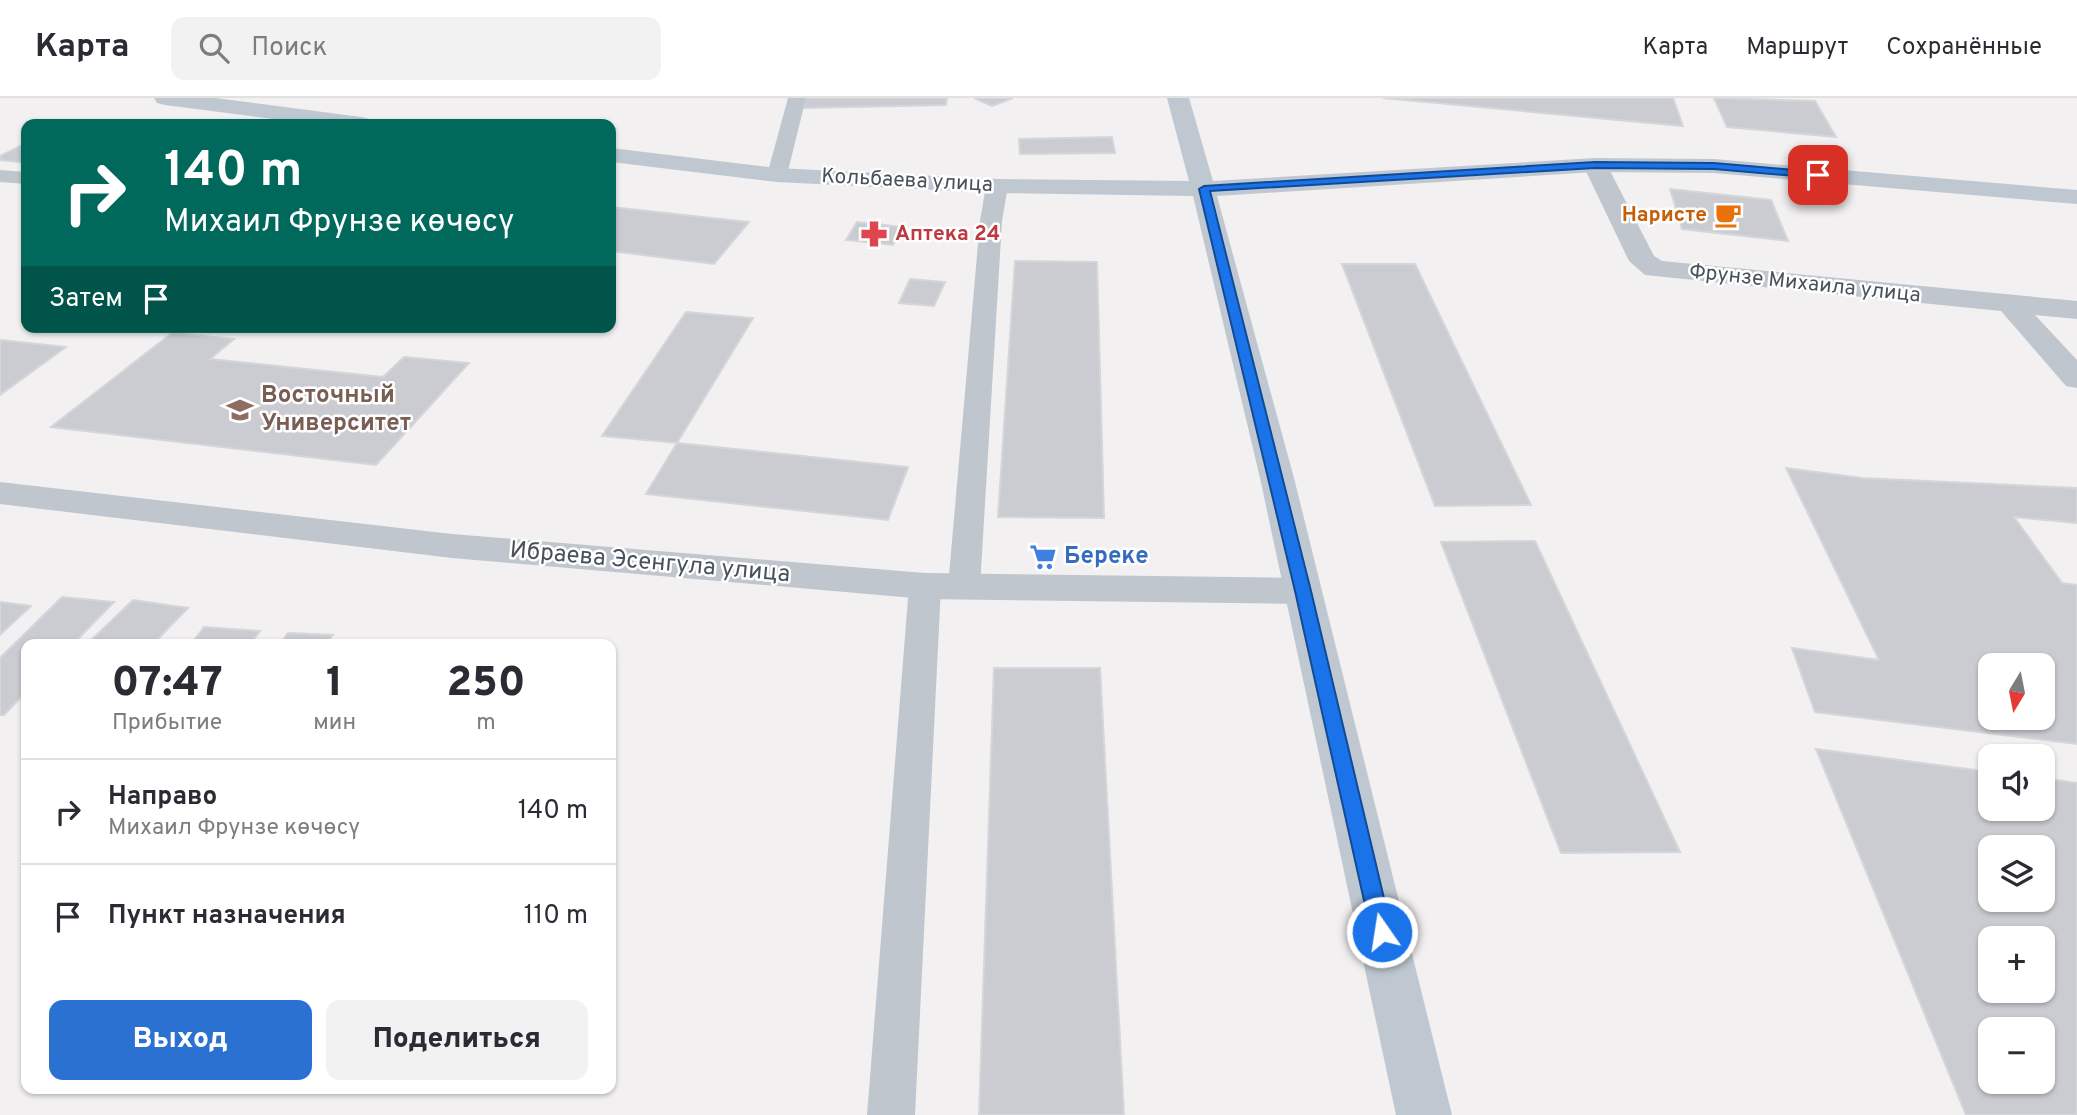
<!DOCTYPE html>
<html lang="ru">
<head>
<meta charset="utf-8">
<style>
	:root { --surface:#fff; --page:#f2f2f3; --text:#2b2b33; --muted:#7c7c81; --line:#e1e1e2; --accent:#2b71d1 }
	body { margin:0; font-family:Overpass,sans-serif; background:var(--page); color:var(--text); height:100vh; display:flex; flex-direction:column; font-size:26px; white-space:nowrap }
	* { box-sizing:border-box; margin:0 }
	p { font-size:23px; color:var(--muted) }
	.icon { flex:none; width:38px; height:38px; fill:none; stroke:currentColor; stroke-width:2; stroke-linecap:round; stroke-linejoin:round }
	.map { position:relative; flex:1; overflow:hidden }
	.side { position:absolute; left:21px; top:541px; width:595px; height:455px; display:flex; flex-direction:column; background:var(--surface); border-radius:14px; box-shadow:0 2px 5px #0004 }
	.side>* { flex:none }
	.top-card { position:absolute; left:21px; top:21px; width:595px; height:214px; border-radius:14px; box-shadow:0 2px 5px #0004; background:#00695c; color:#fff; overflow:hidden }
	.needle { width:46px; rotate:190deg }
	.buttons { position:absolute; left:1978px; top:555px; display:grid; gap:14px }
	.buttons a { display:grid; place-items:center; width:77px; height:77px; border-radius:14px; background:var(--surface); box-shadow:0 2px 5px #0004; font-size:35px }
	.pin { position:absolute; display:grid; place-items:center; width:60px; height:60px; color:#fff; margin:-30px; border-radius:14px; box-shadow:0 4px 10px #0006 }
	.me { position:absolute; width:77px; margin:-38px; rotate:347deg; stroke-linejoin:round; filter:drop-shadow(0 0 5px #0008) }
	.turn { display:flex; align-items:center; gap:24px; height:147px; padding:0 28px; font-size:32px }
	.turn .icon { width:91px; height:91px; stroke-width:2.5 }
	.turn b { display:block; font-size:49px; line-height:60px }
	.then { display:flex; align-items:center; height:66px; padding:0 28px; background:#0003; gap:14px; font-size:26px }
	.eta { display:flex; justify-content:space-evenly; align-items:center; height:119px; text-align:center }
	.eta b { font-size:42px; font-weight:800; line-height:49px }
	.cta { display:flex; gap:14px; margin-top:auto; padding:14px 28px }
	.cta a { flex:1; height:80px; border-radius:14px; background:var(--accent); color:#fff; font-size:28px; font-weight:800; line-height:80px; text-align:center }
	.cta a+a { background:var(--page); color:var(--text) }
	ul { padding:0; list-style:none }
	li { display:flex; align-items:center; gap:21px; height:105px; padding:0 28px; border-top:2px solid var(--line) }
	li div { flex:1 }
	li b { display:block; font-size:26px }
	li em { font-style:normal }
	header { display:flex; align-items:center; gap:42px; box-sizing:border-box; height:98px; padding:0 35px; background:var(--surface); border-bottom:2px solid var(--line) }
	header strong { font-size:33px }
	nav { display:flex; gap:38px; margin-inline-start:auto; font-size:24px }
	.search { width:490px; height:63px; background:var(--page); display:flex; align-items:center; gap:18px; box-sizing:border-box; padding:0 24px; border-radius:14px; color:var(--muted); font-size:26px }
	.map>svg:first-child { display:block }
	.building { fill:#caccd1; stroke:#d4d6da; stroke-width:2; fill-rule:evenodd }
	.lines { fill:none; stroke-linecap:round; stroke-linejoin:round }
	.service { fill:#bfc6cd; fill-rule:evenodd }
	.minor { fill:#bfc6cd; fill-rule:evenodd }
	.secondary { fill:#bfc8d1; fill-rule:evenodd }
	.route { fill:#1a73e8; stroke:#114b97; stroke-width:2 }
	.labels { text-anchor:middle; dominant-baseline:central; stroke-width:5; stroke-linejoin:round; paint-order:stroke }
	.far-street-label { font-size:21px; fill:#49525b; stroke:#fff }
	.far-food-label { font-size:21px; font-weight:bold; fill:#c56008; stroke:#fff; text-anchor:end }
	.far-health-label { font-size:21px; font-weight:bold; fill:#be3a42; stroke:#fff; text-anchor:start }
	.education-label { font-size:24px; font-weight:bold; fill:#785e54; stroke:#fff; text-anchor:start }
	.shop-label { font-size:24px; font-weight:bold; fill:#366cbe; stroke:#fff; text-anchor:start }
	.street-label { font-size:24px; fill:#49525b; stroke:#fff }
</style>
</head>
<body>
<header>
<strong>Карта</strong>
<div class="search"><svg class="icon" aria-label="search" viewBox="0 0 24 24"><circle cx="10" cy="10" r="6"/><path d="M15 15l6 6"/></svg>Поиск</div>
<nav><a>Карта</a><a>Маршрут</a><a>Сохранённые</a></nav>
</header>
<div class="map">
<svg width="2077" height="1017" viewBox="0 0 2077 1017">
	<rect width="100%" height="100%" fill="#f2f0f0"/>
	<path class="building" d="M805 0H947L946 7 804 10Z
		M974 0H1013L992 8Z
		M1383 0H1673L1683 28Z
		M1714 0 1815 3 1836 39 1727 29Z
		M1112 39 1115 55 1020 56 1019 41Z
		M26 45V65L0 62V58Z
		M1670 91 1771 102 1788 143 1682 131Z
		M611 109 749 124 714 166 611 153Z
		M857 124 903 129 893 147 846 142Z
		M1015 163 1097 164 1104 420 998 419Z
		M1342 166H1415L1531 407 1435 408Z
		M910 181 945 184 934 208 899 205Z
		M686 214 753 220 677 345 602 338Z
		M172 235 234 241 210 261 383 279 404 259 469 265 376 367 51 329Z
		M0 242 66 249 0 297Z
		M677 345 908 369 888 422 646 396Z
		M1786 370 1862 380 2077 390V425L2014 419 2062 485 2077 487V646L1815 614 1792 550 1879 562ZM1990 567H2042V620H1990Z
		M1535 443 1680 754 1561 755 1441 444Z
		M62 499 114 504 73 546H26V594L4 617H0V560Z
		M133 502 188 510 153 546H87Z
		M0 504 31 508 0 537Z
		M204 529 260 533 250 546H191Z
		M288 535 333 537 326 546H280Z
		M994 570H1100L1124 1017H979Z
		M1816 651 1990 674V710H2042V680L2077 685V1017H1966ZM1990 749H2042V802H1990ZM1990 840H2042V892H1990ZM1990 931H2042V984H1990Z"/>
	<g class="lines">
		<path class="service" d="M788 0H806L787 77 784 81H770L767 77Z
			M0 72 26 74V86L0 84Z
			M997 82 1005 83 1008 88 1002 123 980 489 976 497 964 501 952 497 948 489 980 123 986 88 989 83Z
			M925 476 937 480 941 488 915 1017H867L909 488 913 480Z"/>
		<path class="minor" d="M1595 60 1603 62 1607 67 1654 158 1662 163 2077 203V221L2035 217 2077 262V290L2066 288 2001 213 1645 177 1629 163 1583 67 1587 62Z
			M0 384 452 436 925 475 1303 480 1316 483 1322 493 1316 503 1303 506 925 501 452 460 0 406Z"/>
		<path class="secondary" d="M154 0H215L361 19 369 21 372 26H312L165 7 157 5Z
			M1167 0H1189L1213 83 1595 60 1714 61 2077 92V106L1714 75 1595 74 1217 98 1294 380 1452 1017H1396L1260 380 1193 98 997 95 777 84 611 64V50L777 70 997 81 1189 83Z"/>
	</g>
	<path class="route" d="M1595 64 1714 65 1818 74 1823 77 1818 80 1714 71 1595 70 1210 93 1311 493 1392 834 1389 840 1382 843 1374 840 1371 834 1295 493 1199 91 1204 88Z"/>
	<defs>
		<g id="cafe-bare" transform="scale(2.1)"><path d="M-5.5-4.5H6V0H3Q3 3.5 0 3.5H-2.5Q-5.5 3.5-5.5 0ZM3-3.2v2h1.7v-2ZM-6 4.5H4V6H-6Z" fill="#e8710a" stroke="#fff" stroke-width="2.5" paint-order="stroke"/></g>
		<g id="pharmacy-bare" transform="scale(2.1)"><path d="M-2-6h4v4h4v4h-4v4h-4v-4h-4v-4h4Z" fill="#e0444e" stroke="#fff" stroke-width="2.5" paint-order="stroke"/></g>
		<g id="university-bare" transform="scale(2.1)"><path d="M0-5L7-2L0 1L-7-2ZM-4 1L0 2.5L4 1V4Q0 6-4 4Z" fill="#8d6e63" stroke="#fff" stroke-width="2.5" paint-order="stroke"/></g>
		<g id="supermarket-bare" transform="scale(2.1)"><path d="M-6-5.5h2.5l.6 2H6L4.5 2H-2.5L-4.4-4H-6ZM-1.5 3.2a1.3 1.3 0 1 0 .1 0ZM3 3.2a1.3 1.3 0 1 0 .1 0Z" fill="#3f7fe0" stroke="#fff" stroke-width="2.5" paint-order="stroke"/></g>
	</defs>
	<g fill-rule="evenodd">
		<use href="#cafe-bare" x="1728" y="117"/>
		<use href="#pharmacy-bare" x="874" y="136"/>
		<use href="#university-bare" x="240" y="312"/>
		<use href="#supermarket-bare" x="1043" y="459"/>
	</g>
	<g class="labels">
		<g class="far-street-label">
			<text transform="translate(907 83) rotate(3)">Кольбаева улица</text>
			<text transform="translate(1805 186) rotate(6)">Фрунзе Михаила улица</text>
		</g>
		<g class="far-food-label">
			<text x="1707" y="117">Наристе</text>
		</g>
		<g class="far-health-label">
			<text x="895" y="136">Аптека 24</text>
		</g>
		<g class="education-label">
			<text x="261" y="298">Восточный<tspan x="261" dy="28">Университет</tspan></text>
		</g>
		<g class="shop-label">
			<text x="1064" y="459">Береке</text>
		</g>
		<g class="street-label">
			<text transform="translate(650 465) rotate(5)">Ибраева Эсенгула улица</text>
		</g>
	</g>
</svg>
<div class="buttons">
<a><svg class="needle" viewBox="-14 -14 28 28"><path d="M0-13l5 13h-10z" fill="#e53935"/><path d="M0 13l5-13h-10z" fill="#7c7c81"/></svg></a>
<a><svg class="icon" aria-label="sound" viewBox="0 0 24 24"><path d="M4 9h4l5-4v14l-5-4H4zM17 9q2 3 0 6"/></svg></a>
<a><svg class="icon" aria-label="layers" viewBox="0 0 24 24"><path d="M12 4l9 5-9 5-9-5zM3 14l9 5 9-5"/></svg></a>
<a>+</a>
<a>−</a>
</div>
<div class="pin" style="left:1818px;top:77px;background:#d93025"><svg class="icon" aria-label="arrive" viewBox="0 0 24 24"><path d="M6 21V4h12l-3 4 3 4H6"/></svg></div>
<svg class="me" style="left:1382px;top:834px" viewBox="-20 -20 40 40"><circle r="17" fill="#1a73e8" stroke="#fff" stroke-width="3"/><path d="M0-11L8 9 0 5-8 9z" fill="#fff"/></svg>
<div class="top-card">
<div class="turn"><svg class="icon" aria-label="right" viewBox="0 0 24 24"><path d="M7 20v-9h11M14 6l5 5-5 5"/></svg><div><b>140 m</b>Михаил Фрунзе көчөсү</div></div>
<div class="then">Затем<svg class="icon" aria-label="arrive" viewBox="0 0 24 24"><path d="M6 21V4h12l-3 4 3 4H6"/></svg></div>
</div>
<section class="side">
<div class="eta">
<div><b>07:47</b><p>Прибытие</p></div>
<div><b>1</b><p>мин</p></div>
<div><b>250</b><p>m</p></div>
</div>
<ul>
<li><svg class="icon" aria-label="right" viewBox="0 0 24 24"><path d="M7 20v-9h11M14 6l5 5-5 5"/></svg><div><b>Направо</b><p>Михаил Фрунзе көчөсү</p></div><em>140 m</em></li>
<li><svg class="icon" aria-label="arrive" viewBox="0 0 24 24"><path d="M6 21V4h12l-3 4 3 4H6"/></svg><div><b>Пункт назначения</b></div><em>110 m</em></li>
</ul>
<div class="cta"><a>Выход</a><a>Поделиться</a></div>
</section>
</div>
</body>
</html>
